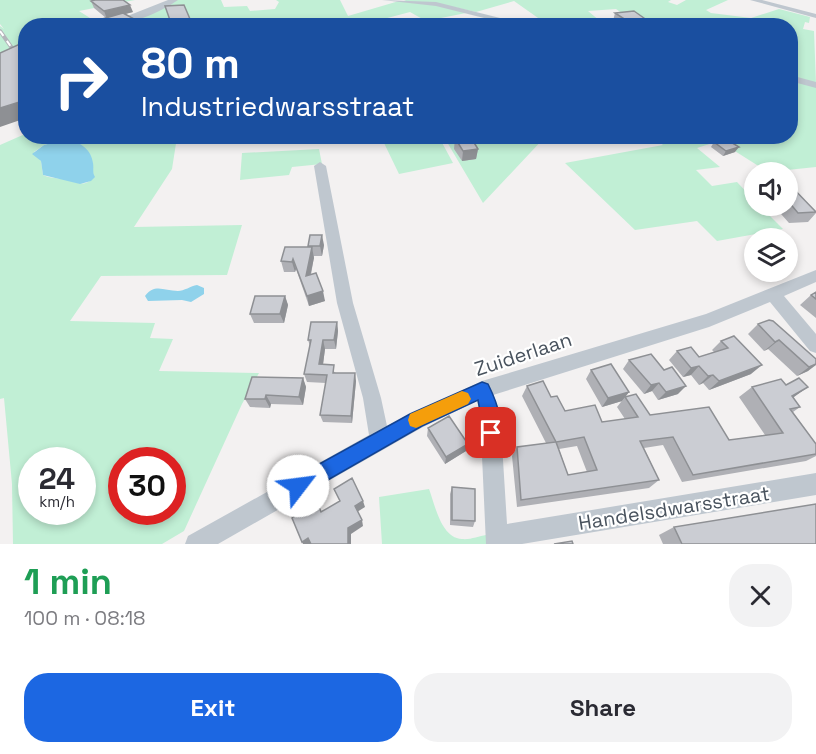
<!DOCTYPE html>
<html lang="en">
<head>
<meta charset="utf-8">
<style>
	:root { --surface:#fff; --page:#f2f2f3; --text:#2b2b33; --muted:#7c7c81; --accent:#1c67e2 }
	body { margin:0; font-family:"Space Grotesk",sans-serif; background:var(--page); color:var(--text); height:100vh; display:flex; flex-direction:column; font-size:22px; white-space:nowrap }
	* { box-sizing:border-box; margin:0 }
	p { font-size:20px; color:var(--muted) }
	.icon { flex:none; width:33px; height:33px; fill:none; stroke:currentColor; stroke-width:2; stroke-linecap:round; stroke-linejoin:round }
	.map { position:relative; height:544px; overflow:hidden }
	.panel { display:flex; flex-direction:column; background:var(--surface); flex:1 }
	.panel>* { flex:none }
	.guide { position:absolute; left:18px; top:18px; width:780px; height:126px; border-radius:24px; box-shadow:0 3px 9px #0003; background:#1a4fa0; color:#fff; overflow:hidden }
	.controls { position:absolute; left:744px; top:162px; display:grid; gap:12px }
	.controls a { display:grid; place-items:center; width:54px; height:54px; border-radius:50%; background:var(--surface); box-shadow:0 3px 9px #0003; font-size:30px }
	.speed { position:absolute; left:18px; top:447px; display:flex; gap:12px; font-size:30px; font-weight:700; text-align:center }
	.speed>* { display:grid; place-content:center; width:78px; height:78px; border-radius:50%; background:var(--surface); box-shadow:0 3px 9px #0003; line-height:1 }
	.speed small { font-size:15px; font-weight:400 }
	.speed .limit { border:9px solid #d22; background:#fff; color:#111 }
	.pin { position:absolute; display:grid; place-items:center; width:51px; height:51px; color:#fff; margin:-26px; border-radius:12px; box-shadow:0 3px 9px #0006 }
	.me { position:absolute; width:66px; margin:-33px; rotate:60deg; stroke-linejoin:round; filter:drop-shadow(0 0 4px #0008) }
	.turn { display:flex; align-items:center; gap:21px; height:126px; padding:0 24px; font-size:27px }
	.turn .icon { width:78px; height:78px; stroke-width:2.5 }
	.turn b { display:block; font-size:42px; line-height:51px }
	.round { display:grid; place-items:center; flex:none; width:63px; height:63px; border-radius:24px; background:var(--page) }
	.head { display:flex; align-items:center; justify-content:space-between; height:102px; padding:0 24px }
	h1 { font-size:36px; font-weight:600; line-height:45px; color:#1e9e55 }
	.cta { display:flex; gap:12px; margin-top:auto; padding:12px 24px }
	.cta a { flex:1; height:69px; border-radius:24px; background:var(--accent); color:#fff; font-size:24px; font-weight:600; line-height:69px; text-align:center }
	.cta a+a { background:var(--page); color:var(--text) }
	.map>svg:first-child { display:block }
	.green { fill:#c1efd5; fill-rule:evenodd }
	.water { fill:#8fd2eb }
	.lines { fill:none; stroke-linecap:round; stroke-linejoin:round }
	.minor { fill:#bfc7cf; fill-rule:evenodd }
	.rail-casing { stroke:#b3b6bb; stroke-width:4 }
	.rail { stroke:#fff; stroke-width:2; stroke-dasharray:6; stroke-linecap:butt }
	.wall { fill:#afb0b5; fill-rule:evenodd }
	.shaded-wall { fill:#8e9094 }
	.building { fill:#cbcdd3; stroke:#8e9094; stroke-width:1.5; fill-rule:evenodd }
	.route { fill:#1c67e2; stroke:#124393; stroke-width:1.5 }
	.slow { fill:#f59e0b }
	.labels { text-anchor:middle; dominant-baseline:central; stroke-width:4.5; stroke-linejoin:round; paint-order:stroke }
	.near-street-label { font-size:20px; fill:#49535e; stroke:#fff }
</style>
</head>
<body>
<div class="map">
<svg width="816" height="544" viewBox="0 0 816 544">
	<rect width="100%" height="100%" fill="#f3f1f1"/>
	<path class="green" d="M0 0H135L79 11 101 25 26 26 25 51 20 53 14 45 19 54 0 64V26L4 29 0 24Z
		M177 0H221L224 7 247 6 250 11 275 9 279 2 276 0H340L348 16 399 1 435 4 404 1 406 0H671L668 2 677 5 686 0H728L706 10 711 13 751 18 779 9 810 17 809 23 805 22 803 29 814 31 816 84 791 77 790 26 651 25 645 21 635 22 616 9 588 11 606 26 548 25 514 1 476 12 454 7 466 13 426 21 410 12 376 21 383 25 139 26 131 20Z
		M791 79 816 86V167L768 172 719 141 697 148 720 167 696 170 712 186 737 182 754 200V206H760L783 229 717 241 697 221 635 230 565 163 663 145 653 137 790 136Z
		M25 134 26 136 177 137 172 169 134 227 242 225 227 275 101 276 70 321 155 323 150 338 173 339 159 371 259 373 242 404 184 531 162 544H13L12 484 4 398 0 399V145ZM62 140C77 140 87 146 92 162 94 168 92 172 94 177 84 189 75 181 63 179 56 178 49 178 43 175L41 161 34 152 44 145ZM32 460H82V512H32ZM122 460H172V512H122Z
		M439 137 453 163 399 174 384 143Z
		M444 137H545L483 203Z
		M319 149 322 164 292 167 289 175 240 180 242 153Z
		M429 489C435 505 441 538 462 539 470 540 479 536 486 535L487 544H382L379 497Z"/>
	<path class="water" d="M62 140C76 139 91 147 93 163 94 169 92 172 95 177L91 181 80 184 43 175 41 161 32 154 44 145Z
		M197 285 204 288V294L191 302 182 300 148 301 145 296C155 283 164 291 178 291 184 291 191 286 197 285Z"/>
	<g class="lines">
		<path class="minor" d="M168 0H178C158 14 127 26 102 26Z
			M382 0 436 2 532 26H516L436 6Z
			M750 0H762L816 14V18Z
			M790 75 816 82V88L790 81Z
			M320 162 326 166 353 303 381 398 387 426 482 381 706 314 816 270V282L784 296 816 334V353L810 351 770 302 709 327 493 395 500 412 507 524 816 473V495L522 544H486L480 412 477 401 423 427 218 544H185L188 536 369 435 363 398 337 303 314 166Z"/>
		<g class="rail-casing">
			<path id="rail" d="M0 31 14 51 0 60"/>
		</g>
		<use href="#rail" class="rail"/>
	</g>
	<path class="wall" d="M91 1 133 12 124 14 136 20 138 26H99L104 24 102 19 106 18 94 8Z
		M615 13 650 26H619L613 21Z
		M455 138 478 149 476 159 462 161 454 149Z
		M714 142 735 152 723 156 711 147Z
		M788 185 816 211V213L808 222 789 223 774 206H788Z
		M324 245 322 256H314L311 275 325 301 309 306 296 269 295 272H284L281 261 308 247V246Z
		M816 292V318L800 305 811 295Z
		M285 296 288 305 284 323H254L250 314Z
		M337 322 338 331 336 349H325L323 364 336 373 356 381 352 423 323 422 320 415 326 383 307 382 304 374 310 346 308 340Z
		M758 324 816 359 808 371 797 376 768 349 764 351 748 334Z
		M721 341 751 374 709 390 703 383 699 385 691 375 683 377 669 360 677 351 699 357 714 352 712 350Z
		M629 360 678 394 658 400 652 391 644 394 623 369Z
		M591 370 629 392 622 401 602 407 586 379Z
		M303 378 306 387 303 405 271 404 270 408 250 407 245 399Z
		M527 386 551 397 565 411 602 422 625 419 617 407 625 397 650 415 729 440 765 435 739 397 752 387 793 397 800 407 793 412 816 444V456L806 461 682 482 663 445 644 448 659 480 649 488 517 507 512 456 517 447 546 443 522 396ZM577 446 587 472 568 475 559 449Z
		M428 428 468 444 466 451 445 464 427 436Z
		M452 487 475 521 473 527 450 525V494Z
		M674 527 816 544H663L659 535Z"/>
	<path class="shaded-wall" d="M130 5 133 12 107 19 104 11Z
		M136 20 138 26H131L130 22Z
		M651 23 650 26H631L632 24Z
		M26 100V118L0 127V108Z
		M739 147 735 152 723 156 726 151Z
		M478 149 476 159 462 161 463 151Z
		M322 235 324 245 322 256 320 246Z
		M312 247 314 258 308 286 306 276Z
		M293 259 296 269 295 272 292 262Z
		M323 291 325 301 309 306 307 296Z
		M285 296 288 305 284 323 280 314Z
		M337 322 338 331 336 349 334 340Z
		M323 340 325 349 322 372 319 364Z
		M779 340 768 349 764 351 775 342Z
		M816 364V365L808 371 797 376 809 367Z
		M762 365 751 374 709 390 719 381Z
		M699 366 691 375 683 377 691 368Z
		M355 373 356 381 352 423 351 416Z
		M713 375 703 383 699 385 708 376Z
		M303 378 306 387 303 405 299 397Z
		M659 383 652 391 644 394 651 385Z
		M686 386 678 394 658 400 666 392Z
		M808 387 794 397 778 405 792 396Z
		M629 392 622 401 602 407 608 398Z
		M266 395 271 404 270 408 265 399Z
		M468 444 466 451 445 464 446 457Z
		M363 501 365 507 357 512 355 506Z
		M362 520 363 526 351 534V544H348V528Z
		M308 538 311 544H303L302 542Z"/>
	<path class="building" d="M95 0H123L130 5 104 11 91 1Z
		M184 5 193 26H172L165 6Z
		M634 11 651 23 632 24 615 13Z
		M123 13 136 20 130 22 134 26H99L109 23 102 19Z
		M20 42H26V100L0 108V53L18 45Z
		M470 136 478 149 463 151 455 138Z
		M726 139 739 147 726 151 714 142Z
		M788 185H790L816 212 798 213 788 201Z
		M310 235H322L320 246H308Z
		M285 247H312L306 276 316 273 323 291 307 296 293 259 292 262 281 261Z
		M816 292V299L811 295Z
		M255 296H285L280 314H250Z
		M769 320 773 321 816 359V364L809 367 779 340 775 342 758 324Z
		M311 322H337L334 340H323L319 364 334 365 333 373H355L351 416 320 415 327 375 304 374 311 340H308Z
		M734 336 762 365 719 381 713 375 708 376 699 366 691 368 677 351 691 347 699 357 728 348 721 341Z
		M651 354 664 370 672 367 686 386 666 392 659 383 651 385 629 360Z
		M611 364 629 392 608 398 591 370Z
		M252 377 303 378 299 397 266 395 265 399H245Z
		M799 378 808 387 792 396 800 407 790 409 816 444V454L693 475 673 437 640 441 659 480 521 500 517 447 556 442 527 386 543 381 551 397 557 396 565 411 595 405 602 422 638 417 625 397 636 394 650 415 709 407 729 440 783 433 752 387 781 379 786 385ZM584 437 597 470 568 475 556 442Z
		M449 416 468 444 446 457 428 428Z
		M352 478 363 501 355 506 362 520 348 528V544H311L308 538 302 542 292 518 311 505 312 508 318 504 321 512 340 501 334 489Z
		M452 487 475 489V521L452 520Z
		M816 504V544H682L674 527Z
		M572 541 573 544H554Z"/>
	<path class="route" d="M482 382 488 384C496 400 505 422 498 439L491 442 485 439 478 400 422 426 305 493 298 496 292 493 289 486 292 479 410 414Z"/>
	<path class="slow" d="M462 391 468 393 471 399 468 404 416 428 410 426 408 420 410 414Z"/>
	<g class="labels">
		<g class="near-street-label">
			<text transform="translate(523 354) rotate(-18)">Zuiderlaan</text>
			<text transform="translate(674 508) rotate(-9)">Handelsdwarsstraat</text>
		</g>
	</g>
</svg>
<div class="controls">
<a><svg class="icon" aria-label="sound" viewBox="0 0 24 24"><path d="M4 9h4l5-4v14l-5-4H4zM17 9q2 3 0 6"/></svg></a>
<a><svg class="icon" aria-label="layers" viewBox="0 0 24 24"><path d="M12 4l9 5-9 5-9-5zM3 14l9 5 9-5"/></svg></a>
</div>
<div class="speed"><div>24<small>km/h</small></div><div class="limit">30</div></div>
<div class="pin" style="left:491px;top:433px;background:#d93025"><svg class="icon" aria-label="arrive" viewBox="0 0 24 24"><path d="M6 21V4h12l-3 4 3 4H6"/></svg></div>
<svg class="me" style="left:298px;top:486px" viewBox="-20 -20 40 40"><circle r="19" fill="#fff"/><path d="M0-13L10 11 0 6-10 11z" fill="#1c67e2"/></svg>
<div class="guide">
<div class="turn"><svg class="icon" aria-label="right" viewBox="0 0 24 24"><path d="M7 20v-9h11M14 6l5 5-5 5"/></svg><div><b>80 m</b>Industriedwarsstraat</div></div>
</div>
</div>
<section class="panel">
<div class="head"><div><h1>1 min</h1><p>100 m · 08:18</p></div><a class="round"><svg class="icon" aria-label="close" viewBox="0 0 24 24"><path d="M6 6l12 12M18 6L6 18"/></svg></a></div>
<div class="cta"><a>Exit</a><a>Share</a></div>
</section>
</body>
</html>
